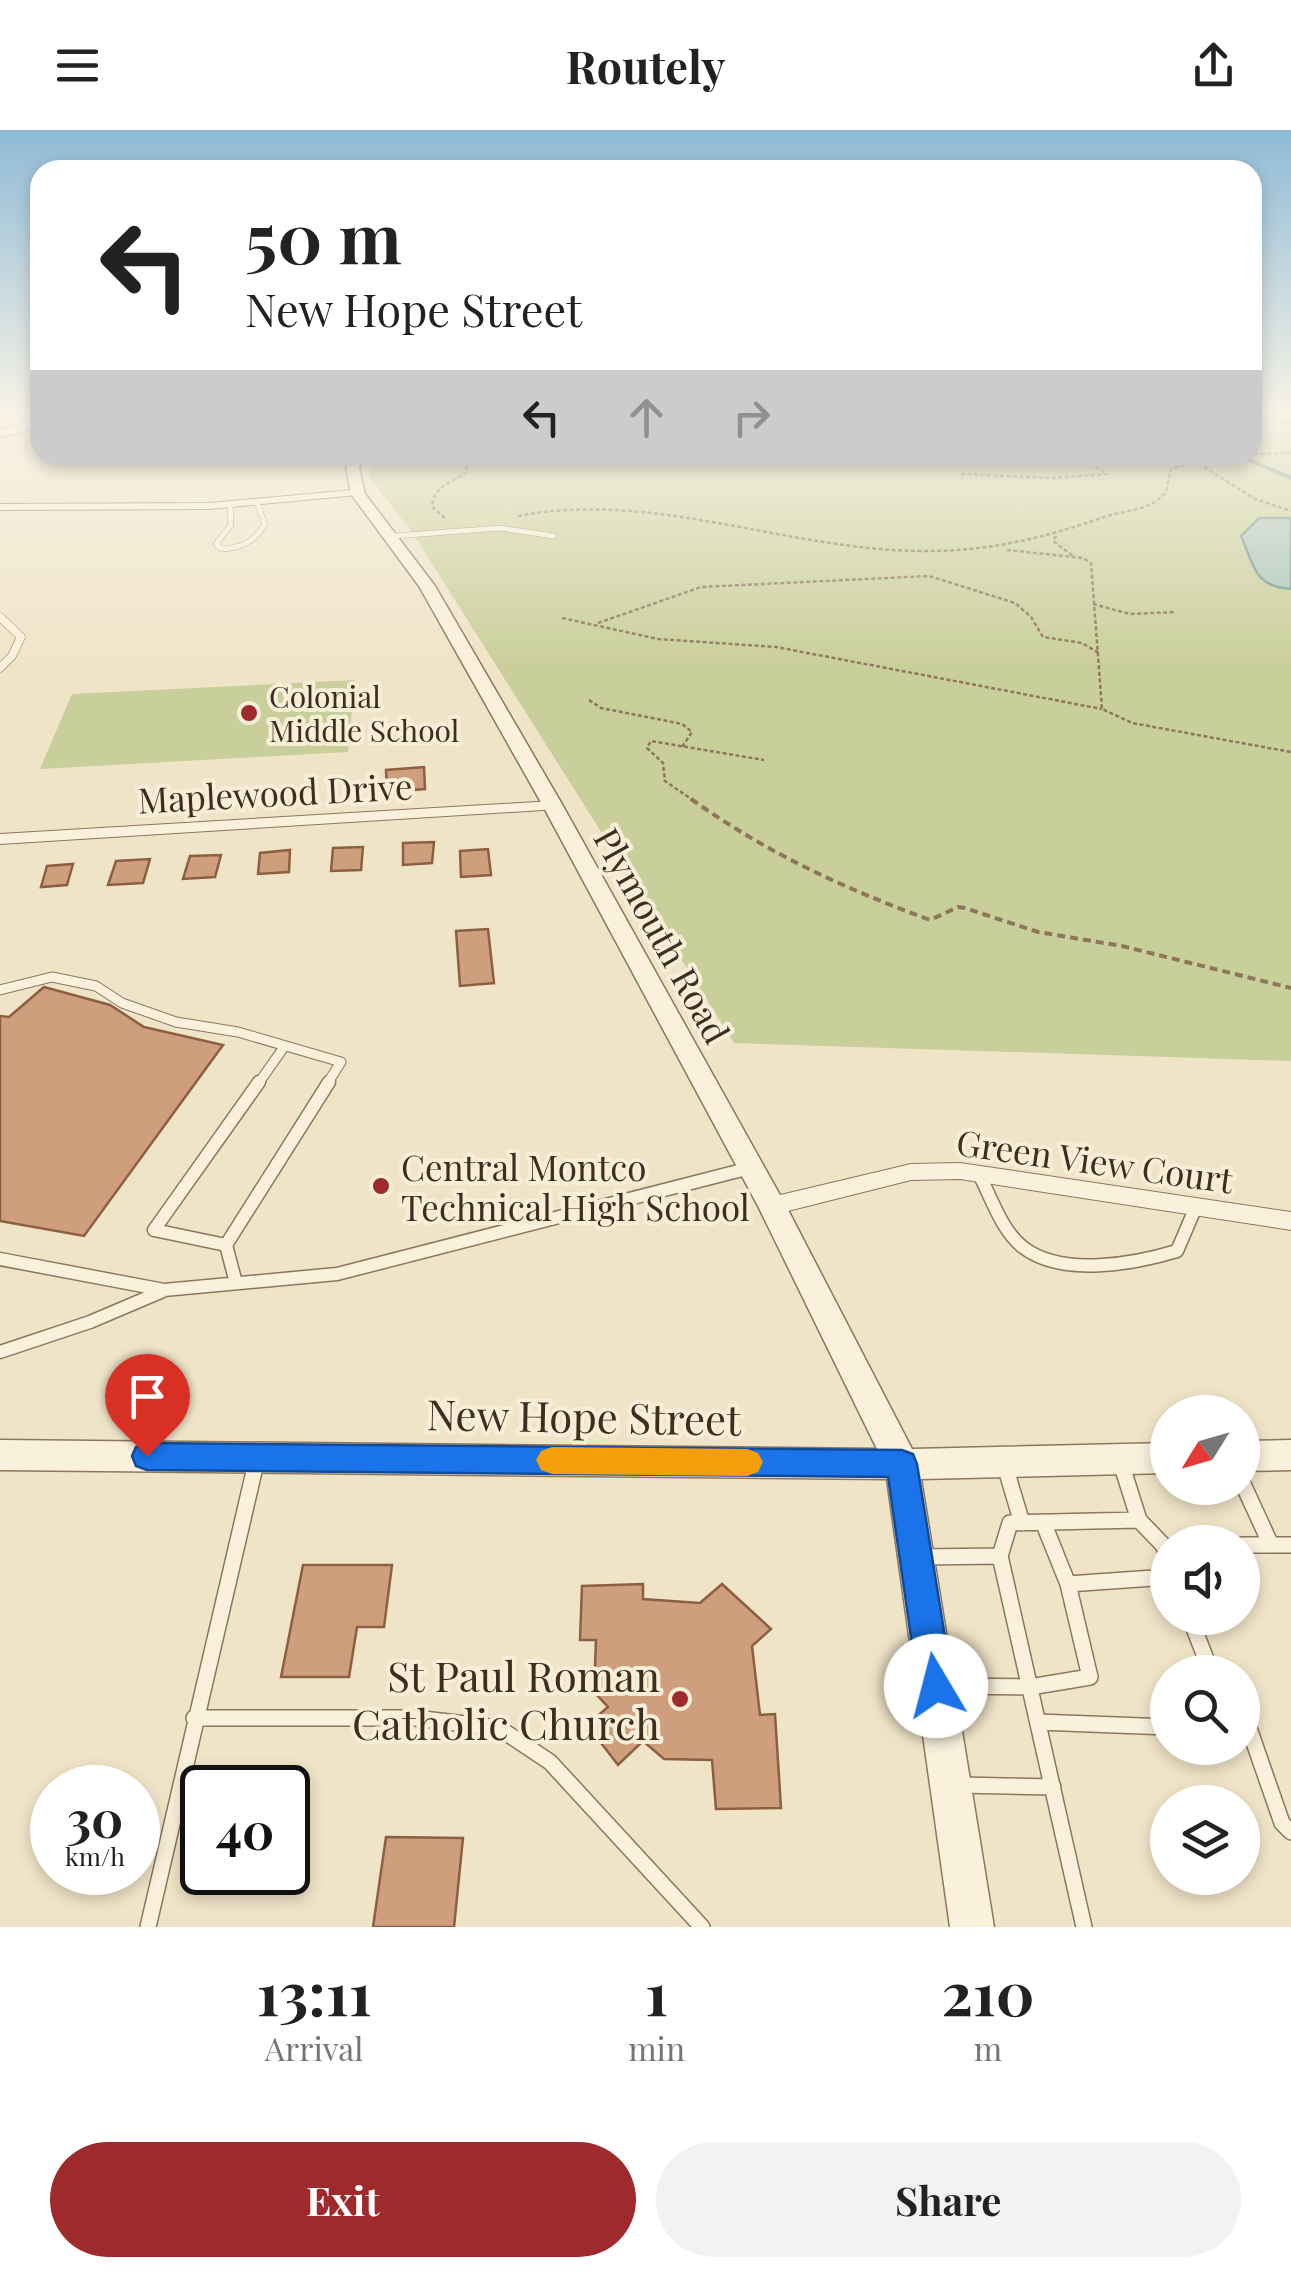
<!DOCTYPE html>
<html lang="en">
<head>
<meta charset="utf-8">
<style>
	:root { --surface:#fff; --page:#f2f2f2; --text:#222; --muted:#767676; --accent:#9e2a2b }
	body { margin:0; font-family:"Playfair Display",serif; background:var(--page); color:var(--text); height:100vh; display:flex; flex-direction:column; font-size:38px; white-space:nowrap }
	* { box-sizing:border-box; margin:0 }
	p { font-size:32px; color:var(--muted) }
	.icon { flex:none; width:55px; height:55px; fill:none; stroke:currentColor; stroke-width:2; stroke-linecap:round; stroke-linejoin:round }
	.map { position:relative; height:1797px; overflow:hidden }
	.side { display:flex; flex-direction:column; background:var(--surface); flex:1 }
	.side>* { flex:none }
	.hud { position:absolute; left:30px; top:30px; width:1232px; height:305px; border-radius:30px; box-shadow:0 5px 15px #0003; background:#fff; color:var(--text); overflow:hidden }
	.needle { width:65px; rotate:233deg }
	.fabs { position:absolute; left:1150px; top:1265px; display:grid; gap:20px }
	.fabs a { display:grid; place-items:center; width:110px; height:110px; border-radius:50%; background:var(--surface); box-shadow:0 5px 15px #0003; font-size:50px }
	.speed { position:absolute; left:30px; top:1635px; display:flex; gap:20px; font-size:50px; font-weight:700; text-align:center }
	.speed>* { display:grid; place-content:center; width:130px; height:130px; border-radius:50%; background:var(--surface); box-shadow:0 5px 15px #0003; line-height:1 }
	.speed small { font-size:25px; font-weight:400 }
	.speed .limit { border:5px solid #111; border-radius:15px; background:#fff; color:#111 }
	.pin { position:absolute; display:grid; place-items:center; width:85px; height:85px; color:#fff; margin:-102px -42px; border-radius:50% 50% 50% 0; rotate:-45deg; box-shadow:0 0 10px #0007 }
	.pin .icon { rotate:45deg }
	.me { position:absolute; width:110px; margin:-55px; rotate:352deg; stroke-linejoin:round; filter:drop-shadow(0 0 8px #0008) }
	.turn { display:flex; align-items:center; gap:35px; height:210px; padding:0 50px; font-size:45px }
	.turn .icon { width:130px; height:130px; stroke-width:2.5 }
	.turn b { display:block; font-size:70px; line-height:85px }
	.lanes { display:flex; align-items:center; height:95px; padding:0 50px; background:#0003; justify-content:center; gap:50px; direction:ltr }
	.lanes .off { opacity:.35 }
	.eta { display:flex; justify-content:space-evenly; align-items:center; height:170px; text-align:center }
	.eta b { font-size:60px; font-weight:700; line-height:70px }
	.primary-button { display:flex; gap:20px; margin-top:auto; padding:20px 50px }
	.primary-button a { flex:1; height:115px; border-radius:60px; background:var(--accent); color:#fff; font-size:40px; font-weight:700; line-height:115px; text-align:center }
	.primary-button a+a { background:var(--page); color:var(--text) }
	header { display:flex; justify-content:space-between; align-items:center; height:130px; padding:0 50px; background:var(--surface); font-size:45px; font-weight:700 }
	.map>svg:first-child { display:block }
	.green { fill:#c9cf9b }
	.water { fill:#a9c4bc; stroke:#6f938a; stroke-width:2.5 }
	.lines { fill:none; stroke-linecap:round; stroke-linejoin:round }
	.stream { stroke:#6f938a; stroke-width:4 }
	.building { fill:#cf9f7d; stroke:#8d5f41; stroke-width:2.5 }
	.service-far4-casing { stroke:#8d765c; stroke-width:6 }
	.service-far3-casing { stroke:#8d765c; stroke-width:9 }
	.service-far2-casing { stroke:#8d765c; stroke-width:11 }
	.service-far1-casing { stroke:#8d765c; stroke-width:15 }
	.service-casing { stroke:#8d765c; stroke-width:18 }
	.minor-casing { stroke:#8d765c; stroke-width:2 }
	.tertiary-casing { stroke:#8d765c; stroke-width:3 }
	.path-far1 { stroke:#8d765c; stroke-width:2.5; stroke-dasharray:4 2.5; stroke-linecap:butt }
	.path { stroke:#8d765c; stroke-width:4; stroke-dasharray:8 5; stroke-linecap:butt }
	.service-far4 { stroke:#faf1dc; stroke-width:5 }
	.service-far3 { stroke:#faf1dc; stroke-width:8 }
	.service-far2 { stroke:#faf1dc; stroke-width:9 }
	.service-far1 { stroke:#faf1dc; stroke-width:12 }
	.service { stroke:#faf1dc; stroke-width:15 }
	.minor { fill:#faf1dc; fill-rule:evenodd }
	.tertiary { fill:#faf1dc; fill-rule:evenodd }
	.route { fill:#1a73e8; stroke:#114b97; stroke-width:2.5 }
	.slow { fill:#f59e0b }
	.poi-dot { fill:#9e2a2b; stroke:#f7eed8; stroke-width:4 }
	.labels { text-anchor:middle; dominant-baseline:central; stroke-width:8; stroke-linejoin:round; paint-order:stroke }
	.far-poi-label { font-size:30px; fill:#3d2e20; stroke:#f7eed8; text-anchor:start }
	.street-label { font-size:35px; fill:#3d2e20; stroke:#f7eed8 }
	.poi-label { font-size:35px; fill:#3d2e20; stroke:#f7eed8; text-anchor:start }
	.near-street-label { font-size:42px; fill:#3d2e20; stroke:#f7eed8 }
	.near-poi-label { font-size:42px; fill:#3d2e20; stroke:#f7eed8; text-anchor:end }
</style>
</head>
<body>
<header><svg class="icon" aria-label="menu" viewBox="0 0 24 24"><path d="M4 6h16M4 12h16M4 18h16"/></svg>Routely<svg class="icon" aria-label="share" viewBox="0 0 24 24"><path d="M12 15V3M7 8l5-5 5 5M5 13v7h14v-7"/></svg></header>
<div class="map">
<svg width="1291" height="1797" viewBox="0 0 1291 1797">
	<rect width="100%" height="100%" fill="#f0e4c8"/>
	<path class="green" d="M1253 284H1291V931L734 913 414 405 370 348 373 332 379 325H1252Z
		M355 550 348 622 40 639 72 564Z"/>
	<path class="water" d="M1259 388H1291V459C1253 457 1254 434 1241 406Z"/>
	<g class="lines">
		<path class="stream" d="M1249 330 1291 348"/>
	</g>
	<path class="building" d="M424 637 425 659 387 662 386 640Z
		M434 712 432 733 403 735V713Z
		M363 717 361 740 331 741 333 718Z
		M488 719 491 745 461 747 460 721Z
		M290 720 289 742 258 744 260 723Z
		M221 725 215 747 183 749 190 726Z
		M150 729 143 753 108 755 116 731Z
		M73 734 67 755 41 757 47 736Z
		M488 799 494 853 460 856 456 801Z
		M44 857 110 875 144 897 223 915 84 1106 0 1091V886L9 887Z
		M303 1435H392L384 1497H357L349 1547H281Z
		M643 1454V1469L700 1473 722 1454 771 1499 752 1516 760 1585 775 1584 781 1678 716 1679 712 1630 664 1629 643 1611 618 1635 587 1595 608 1577 594 1562 596 1510H580L582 1456Z
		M386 1707 463 1708 454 1797H373Z"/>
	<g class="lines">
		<g class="service-far4-casing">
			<path id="service-far4" d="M256 325 257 329H355
				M230 375 231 395 216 414 222 419C242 418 255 411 265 394L257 373
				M394 406 500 398 554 406"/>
		</g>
		<g class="service-far3-casing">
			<path id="service-far3" d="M0 487 21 507 12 526 0 538"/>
		</g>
		<g class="service-far2-casing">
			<path id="service-far2" d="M0 860 52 847 96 856 122 873 176 892 238 902 341 932 327 954
				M258 954 284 917"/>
		</g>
		<g class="service-far1-casing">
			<path id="service-far1" d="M259 952 154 1100 226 1115 329 952
				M979 1044C991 1067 1002 1102 1024 1118 1063 1147 1134 1134 1177 1121L1195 1079
				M226 1115 236 1153
				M0 1129 164 1160 337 1144 750 1038
				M0 1222 90 1192 163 1161"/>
		</g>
		<g class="service-casing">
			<path id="service" d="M1121 1333 1139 1390
				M1005 1336 1022 1393
				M1242 1352 1271 1415
				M1242 1415H1291
				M921 1427 1000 1426
				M1068 1454 1168 1447
				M1190 1488 1211 1542
				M942 1556 1030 1557 1090 1547 1068 1454 1043 1392
				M1242 1578 1282 1693 1291 1702
				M194 1588H415L499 1598 550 1632 702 1797
				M1038 1592 1168 1597
				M959 1655 1053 1657
				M148 1797 256 1333
				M1084 1797 1000 1426 1010 1393 1139 1390 1163 1415 1168 1426"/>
		</g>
		<g class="minor-casing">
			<path id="minor" d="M353 360 358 363 357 365 210 379 0 380V374L210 373Z
				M553 671 561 676 559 679 0 714V704Z
				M960 1033 1291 1082V1100L960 1049 911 1050 772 1085 764 1082 760 1076 764 1070 772 1067 911 1034Z"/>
		</g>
		<g class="tertiary-casing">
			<path id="tertiary" d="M40 290V298L0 307V299Z
				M352 325H364L359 338 365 364 435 456 563 676 786 1076 912 1319 1168 1313V1343L921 1349 994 1797H950L887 1349 0 1340V1310L877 1319 758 1076 543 676 419 456 351 364 346 338Z
				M1291 1310V1340L1242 1341V1311Z"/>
		</g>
		<path class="path-far1" d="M1252 284 1291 294
			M1228 325 1291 323
			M1193 330 1255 369 1291 381
			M961 344 1052 348 1107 344 1090 333 1059 328
			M518 386C653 360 783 419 918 421 985 422 1042 409 1104 387 1125 380 1151 381 1166 362L1171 339 1210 325
			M445 388 432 377C433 357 451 352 466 343L468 325
			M1056 406 1053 411 1073 426
			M1007 420 1083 428 1091 433 1102 579 1132 593 1291 622
			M1093 474 1130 484 1176 482
			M562 488 658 509 776 517 1102 579
			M598 493 701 457 929 446 1015 473 1031 487 1043 507 1082 513 1099 523
			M589 570 601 578 682 594 692 602 682 617
			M694 671 665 651 663 633 647 618 651 611 764 630"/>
		<path class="path" d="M691 669C769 724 841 757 930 790L958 777 965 778 1038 802 1122 816 1291 858"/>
		<use href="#service-far4" class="service-far4"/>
		<use href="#service-far3" class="service-far3"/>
		<use href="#service-far2" class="service-far2"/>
		<use href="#service-far1" class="service-far1"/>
		<use href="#service" class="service"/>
		<use href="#minor" class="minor"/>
		<use href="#tertiary" class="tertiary"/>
	</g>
	<linearGradient id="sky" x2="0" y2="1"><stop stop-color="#8fbad6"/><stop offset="0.53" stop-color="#f8f3e6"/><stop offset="1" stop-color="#f8f3e6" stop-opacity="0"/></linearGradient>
	<rect width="1291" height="536" fill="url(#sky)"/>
	<path class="route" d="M147 1313 902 1320 913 1324 917 1334 953 1556 948 1569 936 1574 923 1569 918 1556 888 1347 147 1340 136 1336 132 1326 136 1317Z"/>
	<path class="slow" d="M552 1317 747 1319 758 1323 763 1332 758 1342 747 1346 552 1344 541 1340 536 1330 541 1321Z"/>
	<g class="poi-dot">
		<circle cx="249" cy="583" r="10"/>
		<circle cx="381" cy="1056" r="10"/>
		<circle cx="680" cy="1569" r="10"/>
	</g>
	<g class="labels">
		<g class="far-poi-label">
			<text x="269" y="566">Colonial<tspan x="269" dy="34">Middle School</tspan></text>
		</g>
		<g class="street-label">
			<text transform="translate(275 662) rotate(-3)">Maplewood Drive</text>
			<text transform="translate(663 805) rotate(61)">Plymouth Road</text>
			<text transform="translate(1095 1030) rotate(8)">Green View Court</text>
		</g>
		<g class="poi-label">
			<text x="401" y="1036">Central Montco<tspan x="401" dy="40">Technical High School</tspan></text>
		</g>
		<g class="near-street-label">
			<text transform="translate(584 1286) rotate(1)">New Hope Street</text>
		</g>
		<g class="near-poi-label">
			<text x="660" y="1545">St Paul Roman<tspan x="660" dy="48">Catholic Church</tspan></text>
		</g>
	</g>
</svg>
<div class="fabs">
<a><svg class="needle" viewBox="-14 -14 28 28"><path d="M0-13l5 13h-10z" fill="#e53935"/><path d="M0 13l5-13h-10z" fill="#767676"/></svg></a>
<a><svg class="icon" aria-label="sound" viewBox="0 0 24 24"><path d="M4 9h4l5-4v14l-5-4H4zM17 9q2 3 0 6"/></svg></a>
<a><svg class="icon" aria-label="search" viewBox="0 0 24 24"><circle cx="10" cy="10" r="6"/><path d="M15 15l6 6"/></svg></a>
<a><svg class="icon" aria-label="layers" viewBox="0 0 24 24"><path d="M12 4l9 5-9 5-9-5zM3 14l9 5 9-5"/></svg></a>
</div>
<div class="speed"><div>30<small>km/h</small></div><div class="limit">40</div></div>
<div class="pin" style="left:147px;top:1326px;background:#d93025"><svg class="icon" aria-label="arrive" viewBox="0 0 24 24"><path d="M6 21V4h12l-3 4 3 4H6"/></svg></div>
<svg class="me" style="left:936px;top:1556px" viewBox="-20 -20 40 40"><circle r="19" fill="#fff"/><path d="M0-13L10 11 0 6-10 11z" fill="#1a73e8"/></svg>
<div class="hud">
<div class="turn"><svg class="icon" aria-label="left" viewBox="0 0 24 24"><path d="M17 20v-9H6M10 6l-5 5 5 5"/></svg><div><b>50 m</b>New Hope Street</div></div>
<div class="lanes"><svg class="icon" aria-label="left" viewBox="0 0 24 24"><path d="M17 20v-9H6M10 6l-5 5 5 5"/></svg><svg class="icon off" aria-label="ahead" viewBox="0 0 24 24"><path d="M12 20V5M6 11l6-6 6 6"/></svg><svg class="icon off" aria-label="right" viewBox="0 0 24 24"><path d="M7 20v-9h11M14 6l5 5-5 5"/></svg></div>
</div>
</div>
<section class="side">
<div class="eta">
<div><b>13:11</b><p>Arrival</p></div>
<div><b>1</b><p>min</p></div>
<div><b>210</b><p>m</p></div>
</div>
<div class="primary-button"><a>Exit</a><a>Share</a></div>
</section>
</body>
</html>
